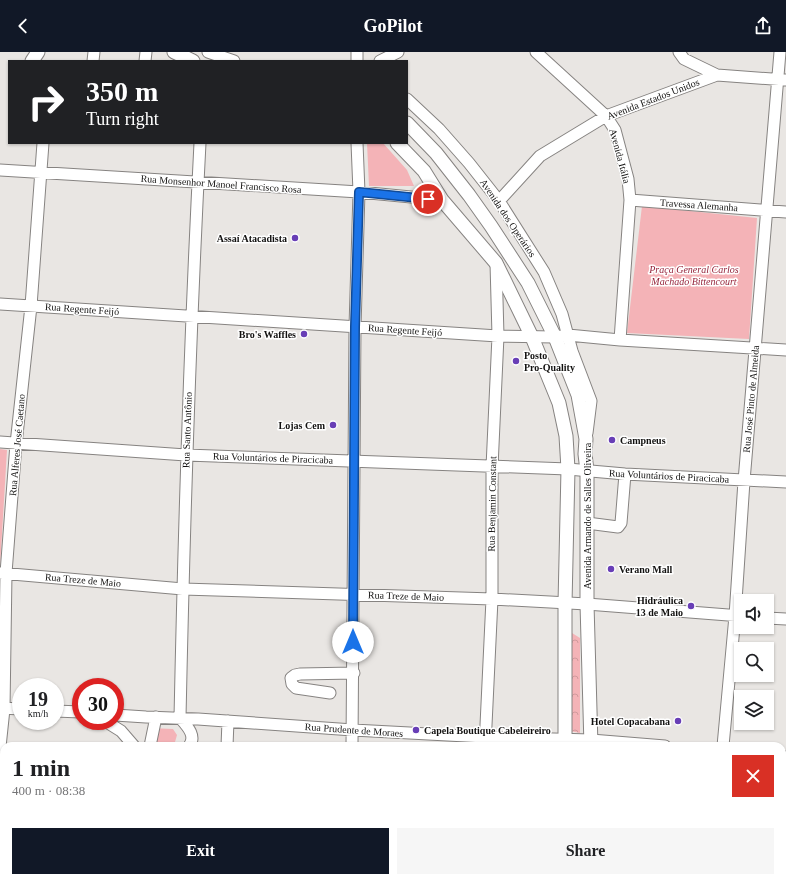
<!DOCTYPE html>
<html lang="en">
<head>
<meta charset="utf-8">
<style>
	:root { --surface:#fff; --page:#f6f6f6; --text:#202124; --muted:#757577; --accent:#111827 }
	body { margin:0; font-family:Georgia,serif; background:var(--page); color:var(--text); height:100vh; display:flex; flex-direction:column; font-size:15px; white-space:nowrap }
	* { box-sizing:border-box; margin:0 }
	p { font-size:13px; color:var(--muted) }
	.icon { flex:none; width:22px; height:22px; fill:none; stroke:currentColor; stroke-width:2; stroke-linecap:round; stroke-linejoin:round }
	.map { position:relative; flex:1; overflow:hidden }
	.details { position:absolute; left:0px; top:690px; width:786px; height:140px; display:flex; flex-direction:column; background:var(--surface); border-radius:12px 12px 0 0; box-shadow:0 1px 3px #0004 }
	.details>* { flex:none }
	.banner { position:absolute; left:8px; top:8px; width:400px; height:84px; border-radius:0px; box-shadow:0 1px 3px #0004; background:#202124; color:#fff; overflow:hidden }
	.buttons { position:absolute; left:734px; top:542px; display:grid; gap:8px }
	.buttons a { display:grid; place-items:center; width:40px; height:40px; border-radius:0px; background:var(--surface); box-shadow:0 1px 3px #0004; font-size:20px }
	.speed { position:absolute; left:12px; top:626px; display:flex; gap:8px; font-size:20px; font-weight:700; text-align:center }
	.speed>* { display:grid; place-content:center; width:52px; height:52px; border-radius:50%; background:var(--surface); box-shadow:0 1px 3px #0004; line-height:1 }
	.speed small { font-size:10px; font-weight:400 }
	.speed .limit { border:6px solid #d22; background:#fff; color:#111 }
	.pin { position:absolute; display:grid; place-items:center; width:34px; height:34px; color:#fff; margin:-17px; border:2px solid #fff; border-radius:50%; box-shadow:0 1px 4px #0007 }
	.me { position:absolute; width:44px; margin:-22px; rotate:0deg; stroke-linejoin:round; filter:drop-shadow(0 0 3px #0008) }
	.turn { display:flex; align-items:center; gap:14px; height:84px; padding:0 12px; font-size:18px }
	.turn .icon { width:52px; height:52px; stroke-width:2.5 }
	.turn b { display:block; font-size:28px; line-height:34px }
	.round { display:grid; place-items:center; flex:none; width:42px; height:42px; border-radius:0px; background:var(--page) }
	.overview { display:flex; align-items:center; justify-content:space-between; height:68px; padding:0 12px }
	h1 { font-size:24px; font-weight:800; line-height:30px }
	.cta { display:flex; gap:8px; margin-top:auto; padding:8px 12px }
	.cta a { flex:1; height:46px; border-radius:0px; background:var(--accent); color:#fff; font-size:16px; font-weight:800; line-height:46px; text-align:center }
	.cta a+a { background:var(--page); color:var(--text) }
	header { display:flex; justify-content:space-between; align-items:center; height:52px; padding:0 12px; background:var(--accent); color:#fff; font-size:18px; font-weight:800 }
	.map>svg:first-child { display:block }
	.green { fill:#f4b3b7 }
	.forest { fill:url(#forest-crowns) }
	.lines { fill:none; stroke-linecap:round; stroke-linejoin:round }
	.minor-casing { stroke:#868381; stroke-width:13 }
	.major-casing { stroke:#868381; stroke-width:15 }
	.minor { stroke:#fff; stroke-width:11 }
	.major { stroke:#fff; stroke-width:13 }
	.route-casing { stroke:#114b97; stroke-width:10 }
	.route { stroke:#1a73e8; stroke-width:7 }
	.poi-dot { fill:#683eb6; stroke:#fff; stroke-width:1.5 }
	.labels { text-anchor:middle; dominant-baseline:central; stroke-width:3; stroke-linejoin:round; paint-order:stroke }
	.street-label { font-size:10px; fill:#121110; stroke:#fff }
	.poi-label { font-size:10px; font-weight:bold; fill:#121110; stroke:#fff; text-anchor:end }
	.park-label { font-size:10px; font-style:italic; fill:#96243b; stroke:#fff }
</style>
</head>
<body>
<header><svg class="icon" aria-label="back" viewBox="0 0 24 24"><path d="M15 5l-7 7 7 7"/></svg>GoPilot<svg class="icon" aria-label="share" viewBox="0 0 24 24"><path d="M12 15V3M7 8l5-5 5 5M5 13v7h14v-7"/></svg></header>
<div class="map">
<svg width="786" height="830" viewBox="0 0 786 830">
	<defs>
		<pattern id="forest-crowns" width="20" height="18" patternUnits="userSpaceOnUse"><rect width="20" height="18" fill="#f4b3b7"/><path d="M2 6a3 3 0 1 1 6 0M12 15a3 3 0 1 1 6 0" fill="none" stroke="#d0999c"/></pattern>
	</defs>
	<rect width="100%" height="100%" fill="#e9e6e3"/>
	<path class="green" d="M367 91H383L407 118 414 134H369Z
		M642 154 757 166 749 287 627 281Z
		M0 397 7 398 0 515Z
		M150 676 173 677 177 683 175 690 171 694H150L146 688 147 679Z
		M130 826H216V830H130Z"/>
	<path class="forest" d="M572 581 580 586V681L570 679Z"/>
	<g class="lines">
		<g class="minor-casing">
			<path id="minor" d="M208 0 234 9
				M536 0 606 64 615 78 628 127 630 148 620 288
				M679 0 684 7 717 23 786 28
				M93 9 94 0
				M145 9 146 0
				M357 9V0
				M380 9 398 0
				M407 47 439 77 469 111 499 149 544 220 562 262 572 299 591 349 587 381
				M0 118 359 140 442 148
				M630 148 786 160
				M499 149 540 104 606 64 717 23
				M0 252 498 284 555 285 568 283 620 288 786 298
				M0 390 186 403 568 417 625 422 786 430
				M587 471 618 475 621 471 625 422
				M0 521 183 537 492 547 587 552 741 564
				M767 566 786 567
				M330 641 296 636 292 632 291 626 295 623 300 622 354 621
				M0 656 21 657
				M55 659 81 660
				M115 663 146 665 198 667 353 678 485 685 591 688 665 694
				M105 669 121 679 134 694
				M150 694 156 665
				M189 694C197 684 187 674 180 666 184 474 190 283 200 91
				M227 694 228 669
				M352 694 355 275 359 140 357 91
				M485 694 492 547V415L498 284 496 211
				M723 694 735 564 744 429 780 0
				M0 695 4 657 6 521 16 392 31 254 43 91
				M782 705H786
				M0 793H4
				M635 826 701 830
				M123 830V826
				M221 830V826
				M349 830V826
				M483 830V826
				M713 830V826"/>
		</g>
		<g class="major-casing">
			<path id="major" d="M174 0 193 9
				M32 9 38 0
				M407 71 436 101 469 143 491 174 528 231 555 285 578 343 586 387 585 402 587 419V552L591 694
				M397 91 424 119 442 148 496 211 532 285 559 351 566 384 568 417 565 552V694
				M558 830V826
				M580 830V826"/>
		</g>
		<use href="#minor" class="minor"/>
		<use href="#major" class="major"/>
	</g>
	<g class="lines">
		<g class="route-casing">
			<path id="route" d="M353 590 355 275 359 140 428 147"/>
		</g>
		<use href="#route" class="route"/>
	</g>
	<g class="poi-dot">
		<circle cx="295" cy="186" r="4"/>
		<circle cx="304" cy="282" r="4"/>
		<circle cx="516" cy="309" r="4"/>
		<circle cx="333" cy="373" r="4"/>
		<circle cx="612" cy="388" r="4"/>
		<circle cx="611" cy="517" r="4"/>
		<circle cx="691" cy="554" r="4"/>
		<circle cx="678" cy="669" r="4"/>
		<circle cx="416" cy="678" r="4"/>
	</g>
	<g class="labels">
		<g class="street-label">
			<text transform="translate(653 47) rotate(-21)">Avenida Estados Unidos</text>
			<text transform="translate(620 104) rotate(75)">Avenida Itália</text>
			<text transform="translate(221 132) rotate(4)">Rua Monsenhor Manoel Francisco Rosa</text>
			<text transform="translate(699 153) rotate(4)">Travessa Alemanha</text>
			<text transform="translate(508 166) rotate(56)">Avenida dos Operários</text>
			<text transform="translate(82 257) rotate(4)">Rua Regente Feijó</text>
			<text transform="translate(405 278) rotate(4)">Rua Regente Feijó</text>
			<text transform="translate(751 347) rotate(-85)">Rua José Pinto de Almeida</text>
			<text transform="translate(187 378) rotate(-88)">Rua Santo Antônio</text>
			<text transform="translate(17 393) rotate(-85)">Rua Alferes José Caetano</text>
			<text transform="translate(273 406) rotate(2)">Rua Voluntários de Piracicaba</text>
			<text transform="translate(669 424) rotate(3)">Rua Voluntários de Piracicaba</text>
			<text transform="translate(492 452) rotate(-89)">Rua Benjamin Constant</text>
			<text transform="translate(587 464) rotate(-90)">Avenida Armando de Salles Oliveira</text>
			<text transform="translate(83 528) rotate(5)">Rua Treze de Maio</text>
			<text transform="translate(406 544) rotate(2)">Rua Treze de Maio</text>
			<text transform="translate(354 678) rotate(4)">Rua Prudente de Moraes</text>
		</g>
		<g class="poi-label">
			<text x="287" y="186">Assaí Atacadista</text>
			<text x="296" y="282">Bro's Waffles</text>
			<text x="524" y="303" text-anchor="start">Posto<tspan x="524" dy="12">Pro-Quality</tspan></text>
			<text x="325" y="373">Lojas Cem</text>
			<text x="620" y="388" text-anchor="start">Campneus</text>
			<text x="619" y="517" text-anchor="start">Verano Mall</text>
			<text x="683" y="548">Hidráulica<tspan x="683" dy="12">13 de Maio</tspan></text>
			<text x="670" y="669">Hotel Copacabana</text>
			<text x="424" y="678" text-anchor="start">Capela Boutique Cabeleireiro</text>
		</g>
		<g class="park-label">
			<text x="694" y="217">Praça General Carlos<tspan x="694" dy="12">Machado Bittencourt</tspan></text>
		</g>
	</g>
</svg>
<div class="buttons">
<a><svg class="icon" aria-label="sound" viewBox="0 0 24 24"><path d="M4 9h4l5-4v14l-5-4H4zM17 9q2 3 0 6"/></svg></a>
<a><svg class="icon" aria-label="search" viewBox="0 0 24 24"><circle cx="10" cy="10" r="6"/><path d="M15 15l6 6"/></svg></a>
<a><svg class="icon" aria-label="layers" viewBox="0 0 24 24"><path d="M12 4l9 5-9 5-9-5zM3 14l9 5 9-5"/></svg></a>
</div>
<div class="speed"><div>19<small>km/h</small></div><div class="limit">30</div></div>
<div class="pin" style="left:428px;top:147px;background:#d93025"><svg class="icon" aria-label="arrive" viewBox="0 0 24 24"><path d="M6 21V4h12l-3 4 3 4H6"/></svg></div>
<svg class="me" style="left:353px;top:590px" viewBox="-20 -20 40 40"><circle r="19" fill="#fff"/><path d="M0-13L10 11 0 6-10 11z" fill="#1a73e8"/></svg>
<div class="banner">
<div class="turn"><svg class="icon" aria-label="right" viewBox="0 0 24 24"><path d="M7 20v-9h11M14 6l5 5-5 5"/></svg><div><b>350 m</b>Turn right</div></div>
</div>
<section class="details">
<div class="overview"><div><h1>1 min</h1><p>400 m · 08:38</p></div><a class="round" style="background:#d93025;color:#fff"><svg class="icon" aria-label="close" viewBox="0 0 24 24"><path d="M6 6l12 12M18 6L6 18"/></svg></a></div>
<div class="cta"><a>Exit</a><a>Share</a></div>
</section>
</div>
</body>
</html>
